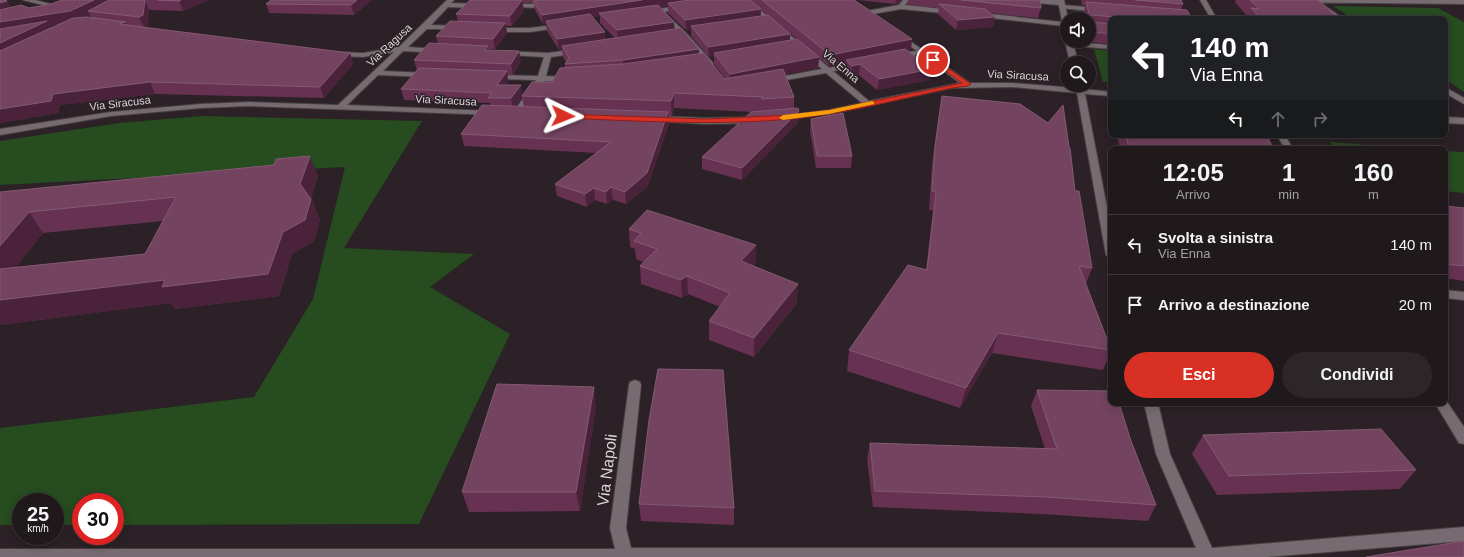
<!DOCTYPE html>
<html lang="it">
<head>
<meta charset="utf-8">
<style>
	:root { --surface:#20191c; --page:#2d2629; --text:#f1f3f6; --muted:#a2a0a3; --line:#3d383b; --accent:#d93025 }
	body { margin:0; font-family:Helvetica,sans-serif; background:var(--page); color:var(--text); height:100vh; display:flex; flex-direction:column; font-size:15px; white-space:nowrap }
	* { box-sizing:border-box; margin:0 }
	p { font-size:13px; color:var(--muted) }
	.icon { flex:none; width:22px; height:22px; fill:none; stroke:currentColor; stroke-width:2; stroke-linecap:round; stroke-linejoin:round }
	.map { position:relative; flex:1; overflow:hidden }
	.panel { position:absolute; left:1108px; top:146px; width:340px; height:260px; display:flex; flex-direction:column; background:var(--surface); border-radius:8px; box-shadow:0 2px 10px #0003,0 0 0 1px var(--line) }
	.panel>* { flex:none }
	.guide { position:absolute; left:1108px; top:16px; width:340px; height:122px; border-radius:8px; box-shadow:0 2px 10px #0003,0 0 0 1px var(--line); background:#202124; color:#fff; overflow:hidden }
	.tools { position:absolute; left:1060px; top:12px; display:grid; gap:8px }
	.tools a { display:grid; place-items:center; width:36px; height:36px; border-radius:50%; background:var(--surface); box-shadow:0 2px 10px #0003,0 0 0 1px var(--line); font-size:20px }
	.speed { position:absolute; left:12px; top:493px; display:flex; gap:8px; font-size:20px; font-weight:700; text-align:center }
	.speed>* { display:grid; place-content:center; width:52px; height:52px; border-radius:50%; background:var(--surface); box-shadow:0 2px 10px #0003,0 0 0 1px var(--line); line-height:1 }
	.speed small { font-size:10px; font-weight:400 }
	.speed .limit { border:6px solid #d22; background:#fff; color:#111 }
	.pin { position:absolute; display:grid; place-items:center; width:34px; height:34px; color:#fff; margin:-17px; border:2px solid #fff; border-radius:50%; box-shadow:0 1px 4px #0007 }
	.me { position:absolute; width:44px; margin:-22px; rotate:92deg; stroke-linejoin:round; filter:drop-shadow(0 0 3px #0008) }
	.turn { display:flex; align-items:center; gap:14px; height:84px; padding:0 16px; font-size:18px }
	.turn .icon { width:52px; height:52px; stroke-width:2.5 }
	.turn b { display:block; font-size:28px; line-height:34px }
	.lanes { display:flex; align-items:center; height:38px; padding:0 16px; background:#0003; justify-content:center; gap:20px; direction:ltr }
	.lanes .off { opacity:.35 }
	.eta { display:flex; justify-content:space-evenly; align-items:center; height:68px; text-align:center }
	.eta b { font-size:24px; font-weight:600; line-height:28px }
	.action { display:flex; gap:8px; margin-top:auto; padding:8px 16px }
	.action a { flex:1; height:46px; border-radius:24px; background:var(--accent); color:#fff; font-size:16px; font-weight:600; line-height:46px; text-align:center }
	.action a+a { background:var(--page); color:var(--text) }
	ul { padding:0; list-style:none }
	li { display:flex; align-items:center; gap:12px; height:60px; padding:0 16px; border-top:1px solid var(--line) }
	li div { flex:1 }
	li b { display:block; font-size:15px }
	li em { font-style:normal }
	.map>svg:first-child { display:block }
	.green { fill:#264c1f }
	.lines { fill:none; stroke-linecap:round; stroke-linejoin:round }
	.service-casing { stroke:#474043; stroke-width:2 }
	.pedestrian-casing { stroke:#474043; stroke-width:2 }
	.minor-casing { stroke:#474043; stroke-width:2 }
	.service { fill:#766b70; fill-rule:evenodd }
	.pedestrian { fill:#766b70; fill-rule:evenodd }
	.minor { fill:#766b70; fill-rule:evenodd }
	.wall { fill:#673151; fill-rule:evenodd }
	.shaded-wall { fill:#4a233a }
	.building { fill:#734360; stroke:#845a72 }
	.route { fill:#d93025; stroke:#8d1f18 }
	.slow { fill:#f59e0b }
	.labels { text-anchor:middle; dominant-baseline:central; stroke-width:3; stroke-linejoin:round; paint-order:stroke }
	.far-street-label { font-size:11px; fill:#dbd5d8; stroke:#2b2126 }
	.near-street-label { font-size:16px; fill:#dbd5d8; stroke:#2b2126 }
</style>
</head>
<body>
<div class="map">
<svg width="1464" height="557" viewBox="0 0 1464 557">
	<rect width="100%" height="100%" fill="#2b2126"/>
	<path class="green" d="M1333 6 1438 8 1464 22V92L1445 79V19H1353Z
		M1094 49 1111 51V82H1103Z
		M202 116 422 121 344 248 474 254 430 287 510 334 419 524 115 525V502H81V525H55V502H21V525H0V428L254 397 313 299 345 167 0 185V141L119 123Z
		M1330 142 1420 149H1336Z
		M1445 151 1464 152V193L1445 191Z"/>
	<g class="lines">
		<g class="service-casing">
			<path id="service" d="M1062 5 1099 8 1102 10 1099 12 1060 8 1059 7Z
				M1176 15 1207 17 1210 19 1174 18V16Z"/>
		</g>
		<g class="pedestrian-casing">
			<path id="pedestrian" d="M922 50 926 52 925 54 897 58 893 56 897 54Z
				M859 62 863 64 862 66 828 72 824 70 828 68Z"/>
		</g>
		<g class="minor-casing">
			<path id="minor" d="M23 0H35L58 6 55 8Z
				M447 0H454L451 3 478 4 481 6 478 8 448 7 431 25 458 26 460 27V29H427L408 47 437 49 441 51 440 53 403 51 383 71 427 73 431 75 430 77 378 75 347 105 492 111 496 113 495 115 249 106 201 108 111 116 0 135V129L111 112 201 104 249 102 338 105 394 52 363 57 337 56 333 54 334 52 363 53 399 47Z
				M741 0H748L869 101 960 83 898 37V35L900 34 970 83H1012L1076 88 1075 85H1083L1084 89 1111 92V96L1085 94 1111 228V258L1106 255 1077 93 1012 87 952 88 829 114 780 120 779 118 780 116H783L829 110 862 103 826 73 769 83V79L822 69Z
				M903 0H909L905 5 952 10 955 12 952 14 901 9 867 15 864 13 867 11 899 5Z
				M1022 0H1064L1068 19 1067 32 1064 30 1063 26 981 17 978 15 981 13 1062 22 1059 5 1025 2Z
				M1200 0H1206L1217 19H1211Z
				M1271 0H1464V4L1274 2Z
				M509 4H548L551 6 548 8 507 7 506 6Z
				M1318 4H1322L1344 19H1337L1318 6Z
				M683 5 686 7 685 8 664 12 687 34 713 63V67H707L683 36 662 15V13L648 15 645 13 648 11Z
				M562 24 565 26 564 27 530 32H492L489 30 492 28H530Z
				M1067 39V41L1073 42 1111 45V49L1074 46 1078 63H1070L1065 41Z
				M576 49 580 51 579 53 551 57 546 76 567 77 571 79 570 81H544L519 116H513L512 114 536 80 493 79 489 77 493 75 538 76 544 57 506 55H503V51L548 53Z
				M1445 87 1464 98V104L1445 93Z
				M653 116 705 118 756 117 760 120 756 123 705 124 650 121 649 119Z
				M1445 117 1464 118V124L1445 123Z
				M1277 135H1285L1293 149H1285Z
				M1445 290 1464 292V300L1445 298Z
				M635 380 640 382 641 385 626 528 631 548H1196L1156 454 1144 403H1158L1170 454 1212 548 1464 527V541L1267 557H0V549H615L610 528 629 385 630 382Z
				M1445 399 1464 427V444L1459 443 1435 403H1445Z"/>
		</g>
		<use href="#service" class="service"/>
		<use href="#pedestrian" class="pedestrian"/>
		<use href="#minor" class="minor"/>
	</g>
	<path class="wall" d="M0 0 7 1 11 8H29L51 4 62 0H209L183 11 149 10 148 25 144 27 350 53 353 64 324 98 155 94 60 105 58 113 0 123ZM90 15 91 17H85ZM59 24 51 28 49 26Z
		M372 0 354 15 269 13 266 4Z
		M470 0H854L911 50 906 51 930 80 877 90 859 75 851 76 845 70V63L829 66 819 58 818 68 785 74 794 97V109L799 111 798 123 742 180 702 169V157L753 112 674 108 672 116H668L669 124 648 186 626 204 613 200 607 204 595 200 587 207 557 196 555 184 596 153 464 146 461 134 490 106V103L404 100 401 89 417 71 414 60 438 44 436 36 458 21 456 14ZM530 2 531 3H534L535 10 543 24H546L547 31 559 50 562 49 563 57 566 62 565 64V68L552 82 523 95 506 85 508 81 507 74 513 75 521 61 489 50 488 49H495L507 33 506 26H512L524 10 522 3H529ZM668 6V13L686 30H691V36L709 57H714V64L725 79H724L675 29 660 7ZM759 8 767 15 761 16V9ZM600 16V23L615 38 606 39 592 17ZM784 29 797 39 790 40V34ZM522 97 524 107H515Z
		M858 0H902L898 4H895Z
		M908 0H1040L1041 8 1038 18 990 13 995 17 993 27 956 30 938 14 939 8 908 5Z
		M1081 0H1181L1183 4 1181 10 1192 19H1111V44L1091 42 1089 33 1091 26H1089V19H1086L1084 12 1085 5H1082Z
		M1236 0H1318L1338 18 1337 19H1246L1247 16 1235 2Z
		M942 96 1075 191 1092 268 1086 284 1111 349V351L1103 370 992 353 960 408 847 371 849 350 926 270 933 210H929L932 164 939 113Z
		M811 119 852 156 851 168H816L810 131Z
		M1117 135H1266L1274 149H1120Z
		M318 176 311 198 320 220 314 241 292 254 279 296 175 309 171 303 0 325V192ZM163 221 145 254 16 267 43 233Z
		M1445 206 1464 208V281L1445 278Z
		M629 229 756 263 753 266 797 303 754 357 709 340V321L720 307 688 294 682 298 641 284 640 266 643 262 636 259 635 249 630 247Z
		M1037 390 1131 441 1156 505 1148 521 1041 514 873 507 867 459 870 443 1045 449 1031 406Z
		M596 406 580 511 469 512 462 492Z
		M1203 435 1416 470 1400 489 1217 495 1192 454Z
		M639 504 734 508V525L641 521Z"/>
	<path class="shaded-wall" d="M94 0H121L88 11 90 15 76 22 49 26 53 32 0 57V22Z
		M145 0 149 10 148 25 144 27 139 17Z
		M181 0H209L183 11 179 1Z
		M357 0H372L354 15 351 5Z
		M522 0 524 10 512 26 510 16Z
		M642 0H708L668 3V6L602 16 599 13 600 16 548 24 546 21V24H543L542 15Z
		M896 0H902L898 4H895Z
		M7 1 13 12 0 15V3Z
		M761 9V19L691 26V30H686L685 20Z
		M1092 15 1089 26V22L1090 17Z
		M995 17 993 27 956 30 958 20Z
		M126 22 131 32 120 24Z
		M674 22 675 32 618 41 617 30Z
		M505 23 507 33 495 49 493 39Z
		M605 32 606 43 562 46V49L559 50 557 39Z
		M790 34V44L714 53V57H709L708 47Z
		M912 39 911 50 848 62 846 60 845 63 829 66 830 55Z
		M488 46 490 56 485 50Z
		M699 49V60L624 71 623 60Z
		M519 51 521 61 513 75 511 64Z
		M350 53 353 64 324 98 320 87Z
		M819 57 818 68 730 85V74Z
		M860 64 859 75 851 76 852 66Z
		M932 69 930 80 877 90 879 79Z
		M507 71 508 81 500 96 497 85Z
		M150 82 155 94 60 105 58 113 0 123V109L53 94Z
		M521 85 523 96H522V97L513 109 511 98Z
		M674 93V108L672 116 671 101Z
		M799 111 798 123 742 180V168Z
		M668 112 669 124 648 186 626 204 625 192Z
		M310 156 318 176 308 206 300 184Z
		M611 187 613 200 607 204 606 192Z
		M594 188 595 200 587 207 585 194Z
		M311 199 320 220 314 241 292 254 279 296 175 309 171 303 0 325V300L283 232Z
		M29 212 43 233 0 288V246Z
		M756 245V263L741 279V261Z
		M687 276 688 294 682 298 681 280Z
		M798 284 797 303 754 357V338Z
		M998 333 992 353 960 408 966 388Z
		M594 387 596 406 580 511 576 492Z"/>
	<path class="building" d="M0 0H3L7 1 0 3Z
		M62 0H94L70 11 0 22V10L21 5 29 8 51 4Z
		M109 0H145L143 15 139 17 88 11Z
		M157 0H181L179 1Z
		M271 0H357L351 5 266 4Z
		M470 0H522L510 16 456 14Z
		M539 0H642L542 15 533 1Z
		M690 0H750L761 9 685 20 668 3Z
		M762 0H854L912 39 830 55Z
		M961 0H1040L1041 8Z
		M1135 0H1181L1183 4Z
		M1250 0H1318L1338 18 1312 17 1315 19H1261L1251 8 1259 9Z
		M1086 2 1187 10 1192 19H1116L1114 17 1092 15 1090 17Z
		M939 4 985 9 995 17 958 20Z
		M658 5 674 22 617 30 599 13Z
		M590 14 605 32 557 39 546 21Z
		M768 15 790 34 708 47 691 26Z
		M87 17 126 22 120 24 142 27 350 53 320 87 150 82 53 94 51 101 0 109V51L73 18Z
		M47 21 0 43V29Z
		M450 21 505 23 493 39 436 36Z
		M1092 22 1111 24V34L1094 32Z
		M681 28 699 49 623 60 565 64 569 58 562 46Z
		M797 39 819 57 730 74 714 53Z
		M429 43 488 46 485 50 519 51 511 64 414 60Z
		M905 49 932 69 879 79 860 64 852 66 846 60Z
		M704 53 724 79 783 69 794 97 761 99 763 97 674 93 671 101 522 96 532 82H552L560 68 623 64Z
		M419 68 507 71 497 85H521L511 98H488L492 93 401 89Z
		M942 96 1020 104 1048 123 1063 105 1069 147 1070 148 1075 191H1079L1092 268 1079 266 1111 350 998 333 966 388 849 350 908 265 927 270 936 192 932 191 935 147Z
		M482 105 668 112 647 173 625 192 611 187 606 192 594 188 585 194 555 184 611 142 461 134Z
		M798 108 799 111 742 168 702 157 751 112Z
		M843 113 852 156H817L811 119Z
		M1126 135H1266L1274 149H1129Z
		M310 156 300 184 311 199 305 220 283 232 268 274 162 287 165 280 0 300V269L145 254 176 197 29 212 0 246V192L274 165 276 159Z
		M1445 206 1464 208V266L1445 264Z
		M647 210 756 245 741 261 798 284 754 338 709 321 730 293 687 276 681 280 640 266 657 249 634 241 641 233 629 229Z
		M658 369 723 370 734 508 639 504 649 420Z
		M497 384 594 387 576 492H462Z
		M1037 390 1111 391V403H1119L1131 441 1156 505 1047 497 875 491 870 443 1057 449Z
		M1381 429 1416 470 1229 476 1203 435Z
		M1464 541V557H1366Z"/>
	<path class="route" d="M931 59H935L971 84 968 86 952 88C899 99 845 114 791 119 715 126 639 121 563 118L560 116 563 114 705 119 791 115 829 110 962 83 931 61Z"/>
	<path class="slow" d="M872 101 874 102V104L829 114 783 120 779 118 783 115 829 110Z"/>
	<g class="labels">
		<g class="far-street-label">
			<text transform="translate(389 45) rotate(-43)">Via Ragusa</text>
			<text transform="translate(841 66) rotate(40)">Via Enna</text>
			<text transform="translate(1018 75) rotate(3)">Via Siracusa</text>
			<text transform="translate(446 100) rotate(3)">Via Siracusa</text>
			<text transform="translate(120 103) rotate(-7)">Via Siracusa</text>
		</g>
		<g class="near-street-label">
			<text transform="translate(607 470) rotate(-83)">Via Napoli</text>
		</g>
	</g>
</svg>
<div class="tools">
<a><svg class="icon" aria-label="sound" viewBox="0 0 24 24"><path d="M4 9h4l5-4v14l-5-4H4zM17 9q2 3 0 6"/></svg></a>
<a><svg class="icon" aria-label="search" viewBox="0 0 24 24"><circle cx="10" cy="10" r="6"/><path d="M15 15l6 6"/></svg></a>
</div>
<div class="speed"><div>25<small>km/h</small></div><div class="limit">30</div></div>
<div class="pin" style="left:933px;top:60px;background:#d93025"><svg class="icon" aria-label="arrive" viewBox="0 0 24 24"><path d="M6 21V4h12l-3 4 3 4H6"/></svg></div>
<svg class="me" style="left:563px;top:116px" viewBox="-20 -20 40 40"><path d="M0-17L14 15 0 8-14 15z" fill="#d93025" stroke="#fff" stroke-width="4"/></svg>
<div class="guide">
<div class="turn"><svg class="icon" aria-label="left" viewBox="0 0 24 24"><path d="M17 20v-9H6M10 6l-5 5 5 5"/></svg><div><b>140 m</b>Via Enna</div></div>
<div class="lanes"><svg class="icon" aria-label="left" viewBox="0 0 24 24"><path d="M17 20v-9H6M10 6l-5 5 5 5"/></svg><svg class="icon off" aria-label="ahead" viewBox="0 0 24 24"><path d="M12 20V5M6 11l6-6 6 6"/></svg><svg class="icon off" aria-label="right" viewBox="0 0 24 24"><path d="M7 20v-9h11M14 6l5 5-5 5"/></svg></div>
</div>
<section class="panel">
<div class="eta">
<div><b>12:05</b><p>Arrivo</p></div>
<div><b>1</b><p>min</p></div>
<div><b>160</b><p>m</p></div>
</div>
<ul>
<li><svg class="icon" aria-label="left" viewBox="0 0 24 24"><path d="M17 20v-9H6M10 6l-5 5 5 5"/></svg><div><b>Svolta a sinistra</b><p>Via Enna</p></div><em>140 m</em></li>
<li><svg class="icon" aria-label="arrive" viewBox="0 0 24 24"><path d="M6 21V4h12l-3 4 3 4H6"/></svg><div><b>Arrivo a destinazione</b></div><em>20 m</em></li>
</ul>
<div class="action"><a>Esci</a><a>Condividi</a></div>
</section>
</div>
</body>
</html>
